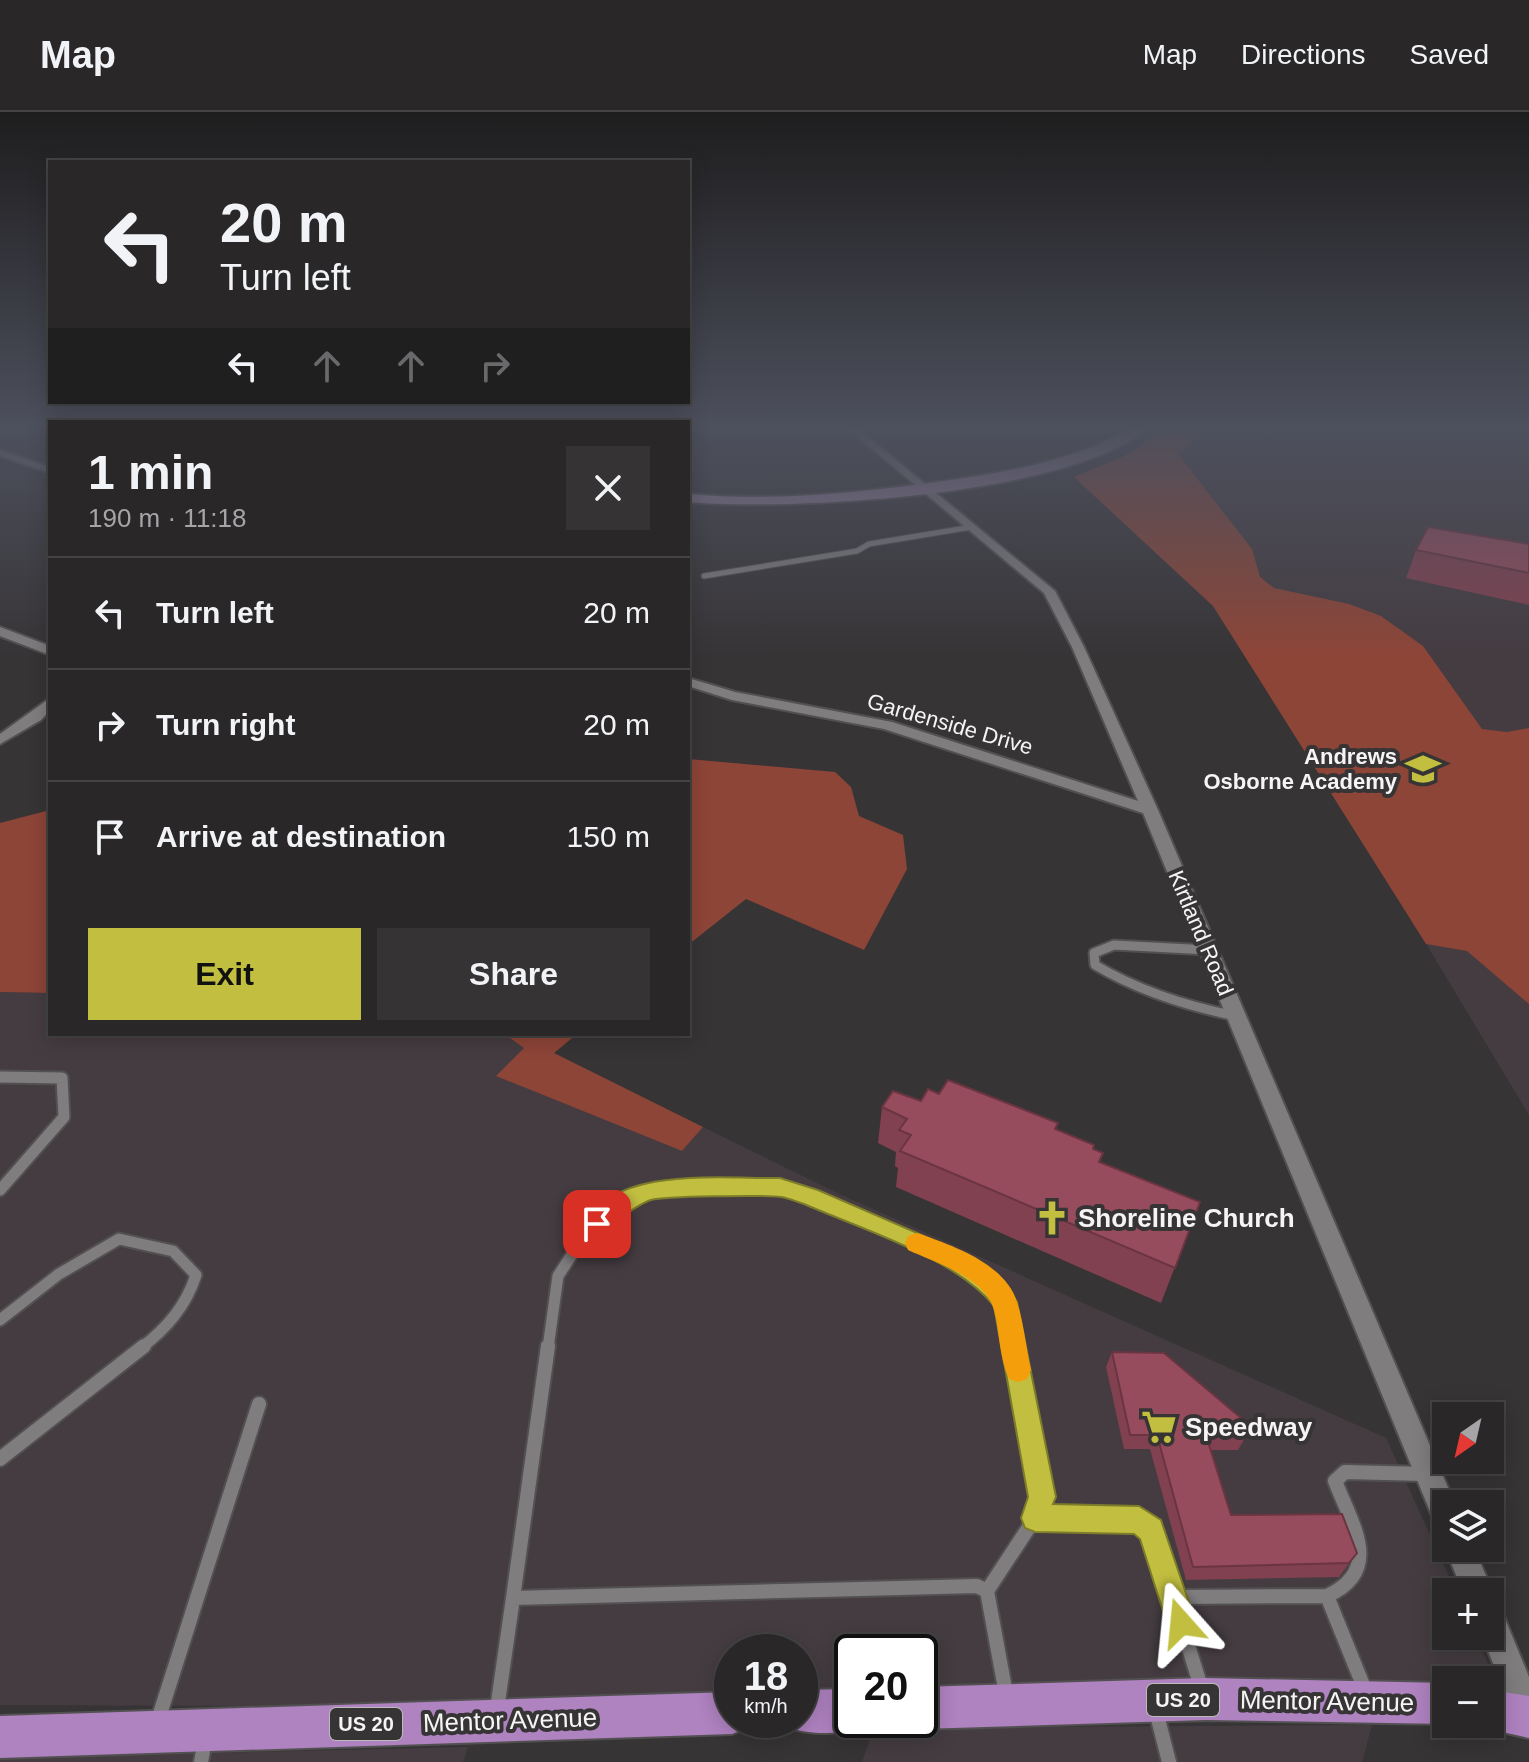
<!DOCTYPE html>
<html lang="en">
<head>
<meta charset="utf-8">
<style>
	:root { --surface:#292728; --page:#353334; --text:#f1f3f6; --muted:#a5a5a8; --line:#454445; --accent:#c1be40 }
	body { margin:0; font-family:Arial,sans-serif; background:var(--page); color:var(--text); height:100vh; display:flex; flex-direction:column; font-size:30px; white-space:nowrap }
	* { box-sizing:border-box; margin:0 }
	p { font-size:26px; color:var(--muted) }
	.icon { flex:none; width:44px; height:44px; fill:none; stroke:currentColor; stroke-width:2; stroke-linecap:round; stroke-linejoin:round }
	.map { position:relative; flex:1; overflow:hidden }
	.sheet { position:absolute; left:48px; top:308px; width:642px; height:616px; display:flex; flex-direction:column; background:var(--surface); border-radius:0px; box-shadow:0 4px 20px #0003,0 0 0 2px var(--line) }
	.sheet>* { flex:none }
	.guide { position:absolute; left:48px; top:48px; width:642px; height:244px; border-radius:0px; box-shadow:0 4px 20px #0003,0 0 0 2px var(--line); background:#292728; color:var(--text); overflow:hidden }
	.needle { width:52px; rotate:214deg }
	.tools { position:absolute; left:1432px; top:1290px; display:grid; gap:16px }
	.tools a { display:grid; place-items:center; width:72px; height:72px; border-radius:0px; background:var(--surface); box-shadow:0 4px 20px #0003,0 0 0 2px var(--line); font-size:40px }
	.speed { position:absolute; left:714px; top:1522px; display:flex; gap:16px; font-size:40px; font-weight:700; text-align:center }
	.speed>* { display:grid; place-content:center; width:104px; height:104px; border-radius:50%; background:var(--surface); box-shadow:0 4px 20px #0003,0 0 0 2px var(--line); line-height:1 }
	.speed small { font-size:20px; font-weight:400 }
	.speed .limit { border:4px solid #111; border-radius:12px; background:#fff; color:#111 }
	.pin { position:absolute; display:grid; place-items:center; width:68px; height:68px; color:#fff; margin:-34px; border-radius:16px; box-shadow:0 4px 12px #0006 }
	.me { position:absolute; width:88px; margin:-44px; rotate:342deg; stroke-linejoin:round; filter:drop-shadow(0 0 6px #0008) }
	.turn { display:flex; align-items:center; gap:28px; height:168px; padding:0 40px; font-size:36px }
	.turn .icon { width:104px; height:104px; stroke-width:2.5 }
	.turn b { display:block; font-size:56px; line-height:68px }
	.lanes { display:flex; align-items:center; height:76px; padding:0 40px; background:#0003; justify-content:center; gap:40px; direction:ltr }
	.lanes .off { opacity:.35 }
	.round { display:grid; place-items:center; flex:none; width:84px; height:84px; border-radius:0px; background:var(--page) }
	.overview { display:flex; align-items:center; justify-content:space-between; height:136px; padding:0 40px }
	h1 { font-size:48px; font-weight:800; line-height:60px }
	.primary-button { display:flex; gap:16px; margin-top:auto; padding:16px 40px }
	.primary-button a { flex:1; height:92px; border-radius:0px; background:var(--accent); color:#111; font-size:32px; font-weight:800; line-height:92px; text-align:center }
	.primary-button a+a { background:var(--page); color:var(--text) }
	ul { padding:0; list-style:none }
	li { display:flex; align-items:center; gap:24px; height:112px; padding:0 40px; border-top:2px solid var(--line) }
	li div { flex:1 }
	li b { display:block; font-size:30px }
	li em { font-style:normal }
	header { display:flex; align-items:center; gap:48px; box-sizing:border-box; height:112px; padding:0 40px; background:var(--surface); border-bottom:2px solid var(--line) }
	header strong { font-size:38px }
	nav { display:flex; gap:44px; margin-inline-start:auto; font-size:28px }
	.map>svg:first-child { display:block }
	.built { fill:#443c41 }
	.forest { fill:#8d4537 }
	.lines { fill:none; stroke-linecap:round; stroke-linejoin:round }
	.lane-far3-casing { stroke:#525051; stroke-width:7 }
	.lane-far2-casing { stroke:#525051; stroke-width:13 }
	.lane-far1-casing { stroke:#525051; stroke-width:15 }
	.lane-casing { stroke:#525051; stroke-width:18 }
	.street-casing { stroke:#525051; stroke-width:4 }
	.secondary-casing { stroke:#525051; stroke-width:4 }
	.primary-casing { stroke:#525051; stroke-width:4 }
	.lane-far3 { stroke:#807d7f; stroke-width:5 }
	.lane-far2 { stroke:#807d7f; stroke-width:9 }
	.lane-far1 { stroke:#807d7f; stroke-width:11 }
	.lane { stroke:#807d7f; stroke-width:14 }
	.street { fill:#807d7f; fill-rule:evenodd }
	.secondary { fill:#98809f; fill-rule:evenodd }
	.primary { fill:#af82c0; fill-rule:evenodd }
	.wall { fill:#824150 }
	.building { fill:#974c5d; stroke:#6a3541; stroke-width:2 }
	.route { fill:#c1be40; stroke:#7d7c2a; stroke-width:2 }
	.slow { fill:#f59e0b }
	.labels { text-anchor:middle; dominant-baseline:central; stroke-width:8; stroke-linejoin:round; paint-order:stroke }
	.shield { fill:#373436; stroke:#bdbabc; stroke-width:2 }
	.shield-label { font-size:20px; font-weight:bold; fill:#f6f4f5 }
	.street-label { font-size:22px; fill:#f6f4f5; stroke:#373436 }
	.poi-label { font-size:22px; font-weight:bold; fill:#f6f4f5; stroke:#373436; text-anchor:end }
	.near-poi-label { font-size:26px; font-weight:bold; fill:#f6f4f5; stroke:#373436; text-anchor:start }
	.near-street-label { font-size:26px; fill:#f6f4f5; stroke:#373436 }
</style>
</head>
<body>
<header>
<strong>Map</strong>
<nav><a>Map</a><a>Directions</a><a>Saved</a></nav>
</header>
<div class="map">
<svg width="1529" height="1650" viewBox="0 0 1529 1650">
	<rect width="100%" height="100%" fill="#373436"/>
	<path class="built" d="M1165 315H1529V1003L1395 780 1213 494 1074 365 1129 342Z
		M0 880 50 881V922H504L524 936 497 964 682 1039 703 1015 837 1081 1386 1326 1456 1480H1446V1524H1476L1499 1577H1490V1568H1446V1578L920 1588V1540H852V1590L800 1591V1540H732V1592L578 1595 0 1593Z
		M1372 1613 1362 1650H862L874 1616Z
		M468 1635 463 1650H0V1646Z"/>
	<path class="forest" d="M1165 315H1206L1178 342 1252 437 1260 465 1274 476 1349 492 1381 504 1423 534 1482 617 1507 620 1529 616V892L1467 839 1426 832 1213 494 1074 365 1129 342Z
		M688 647 835 660 851 675 859 704 903 723 907 757 864 838 746 787 688 833Z
		M50 698V881L0 880V711Z
		M504 922H577L554 941 703 1015 682 1039 496 964 524 936Z"/>
	<g class="lines">
		<g class="lane-far3-casing">
			<path id="lane-far3" d="M704 464 857 439 869 432 972 415"/>
		</g>
		<g class="lane-far2-casing">
			<path id="lane-far2" d="M1209 838 1114 833 1094 841 1095 853C1139 879 1186 894 1236 904"/>
		</g>
		<g class="lane-far1-casing">
			<path id="lane-far1" d="M0 965 62 966 64 1005 0 1078
				M0 1208 59 1162 119 1127 173 1139 196 1163C186 1194 167 1216 141 1236
				M548 1236 558 1164 582 1127 611 1097 650 1078 780 1076 810 1084 967 1153C1005 1182 1005 1190 1014 1236"/>
		</g>
		<g class="lane-casing">
			<path id="lane" d="M0 1347 144 1234
				M1035 1406 1139 1408 1151 1418 1173 1485
				M987 1479 1035 1406 1042 1385 1013 1234
				M513 1486 548 1234
				M1201 1575 1173 1485 1327 1484
				M1365 1578 1327 1484C1384 1458 1352 1413 1335 1369L1345 1360 1425 1362
				M497 1597 513 1486 977 1474 987 1479 1006 1582
				M1156 1599 1169 1650
				M158 1608 259 1292
				M201 1650 205 1628"/>
		</g>
		<g class="street-casing">
			<path id="street" d="M846 315H856L1055 479 1084 535 1158 698 1455 1392H1446V1418L1436 1414 1143 701 884 617 732 588 688 574V566L735 580 892 610 1138 689 1072 535 1044 481Z
				M0 338 50 355V361L0 344Z
				M0 515 50 534V543L0 524Z
				M50 586V598L41 608 0 632V622Z
				M1446 1433V1436H1474L1493 1480 1490 1486V1480H1463L1445 1436Z
				M1490 1493 1501 1497 1529 1565V1618L1518 1613 1482 1524H1490Z"/>
		</g>
		<g class="secondary-casing">
			<path id="secondary" d="M1134 315H1149C1073 384 790 399 688 390V382C770 389 849 382 930 371 1002 361 1070 351 1134 315Z"/>
		</g>
		<g class="primary-casing">
			<path id="primary" d="M1205 1566 1446 1571 1448 1612 1205 1608 920 1617 904 1608H920V1575Z
				M852 1577V1608H869L867 1613C843 1623 809 1624 785 1614L783 1608H800V1578Z
				M1490 1578 1529 1584V1626L1475 1614 1490 1612Z
				M732 1580V1608H750L747 1616 732 1622 0 1646V1604Z"/>
		</g>
		<use href="#lane-far3" class="lane-far3"/>
		<use href="#lane-far2" class="lane-far2"/>
		<use href="#lane-far1" class="lane-far1"/>
		<use href="#lane" class="lane"/>
		<use href="#street" class="street"/>
		<use href="#secondary" class="secondary"/>
		<use href="#primary" class="primary"/>
	</g>
	<path class="wall" d="M1529 432V493L1406 466 1416 438Z
		M939 982 1057 1017 1093 1037 1103 1041 1100 1050 1200 1090 1161 1191 896 1075 898 1056 895 1054 896 1040 878 1031 882 995 921 989Z
		M1112 1240 1246 1324 1238 1338H1211L1231 1403 1357 1441 1339 1465 1186 1468 1150 1337H1124L1106 1255Z"/>
	<path class="building" d="M1428 415 1529 432V461L1416 438Z
		M948 968 1058 1011 1055 1017 1094 1033 1093 1037 1103 1041 1099 1050 1200 1090 1175 1156 900 1039 911 1023 899 1018 907 1007 882 995 893 979 921 989 928 977 939 982Z
		M1112 1240 1164 1241 1241 1306 1246 1324 1206 1323 1231 1403 1342 1402 1357 1441 1349 1451 1193 1455 1157 1323H1130Z"/>
	<linearGradient id="sky" x2="0" y2="1"><stop stop-color="#1e1d1e"/><stop offset="0.58" stop-color="#4d505d"/><stop offset="1" stop-color="#4d505d" stop-opacity="0"/></linearGradient>
	<rect width="1529" height="546" fill="url(#sky)"/>
	<path class="route" d="M780 1066 818 1078 975 1146 998 1163 1017 1190 1056 1385 1053 1392 1139 1394 1161 1408 1196 1511 1192 1521 1181 1526 1170 1521 1140 1427 1134 1422 1035 1420 1025 1416 1021 1406 1028 1385 994 1194C956 1146 861 1117 804 1092 797 1090 789 1086 781 1085 765 1083 664 1084 651 1088 630 1094 605 1125 588 1119L585 1112C614 1053 725 1067 780 1066Z"/>
	<path class="slow" d="M917 1121C951 1133 1005 1151 1017 1190 1024 1212 1026 1236 1031 1258L1027 1267 1018 1270 1009 1267C999 1245 1000 1221 994 1198 985 1165 936 1151 908 1138L905 1131 908 1124Z"/>
	<defs>
		<g id="school-bare" transform="scale(2.76)"><path d="M0-5L7-2L0 1L-7-2ZM-4 1L0 2.5L4 1V4Q0 6-4 4Z" fill="#c1be40" stroke="#373436" stroke-width="2.5" paint-order="stroke"/></g>
		<g id="church-bare" transform="scale(2.76)"><path d="M-1.2-6h2.4v3.5h3.3v2.4h-3.3V6h-2.4V-.1h-3.3v-2.4h3.3Z" fill="#c1be40" stroke="#373436" stroke-width="2.5" paint-order="stroke"/></g>
		<g id="supermarket-bare" transform="scale(2.76)"><path d="M-6-5.5h2.5l.6 2H6L4.5 2H-2.5L-4.4-4H-6ZM-1.5 3.2a1.3 1.3 0 1 0 .1 0ZM3 3.2a1.3 1.3 0 1 0 .1 0Z" fill="#c1be40" stroke="#373436" stroke-width="2.5" paint-order="stroke"/></g>
	</defs>
	<g fill-rule="evenodd">
		<use href="#school-bare" x="1423" y="657"/>
		<use href="#church-bare" x="1052" y="1106"/>
		<use href="#supermarket-bare" x="1159" y="1315"/>
	</g>
	<g class="labels">
		<g class="shield">
			<rect x="1147" y="1572" width="72" height="32" rx="6"/>
			<rect x="330" y="1596" width="72" height="32" rx="6"/>
		</g>
		<g class="shield-label">
			<text x="1183" y="1588">US 20</text>
			<text x="366" y="1612">US 20</text>
		</g>
		<g class="street-label">
			<text transform="translate(950 612) rotate(16)">Gardenside Drive</text>
			<text transform="translate(1201 821) rotate(67)">Kirtland Road</text>
		</g>
		<g class="poi-label">
			<text x="1397" y="644">Andrews<tspan x="1397" dy="25">Osborne Academy</tspan></text>
		</g>
		<g class="near-poi-label">
			<text x="1078" y="1106">Shoreline Church</text>
			<text x="1185" y="1315">Speedway</text>
		</g>
		<g class="near-street-label">
			<text transform="translate(1327 1589) rotate(1)">Mentor Avenue</text>
			<text transform="translate(510 1608) rotate(-2)">Mentor Avenue</text>
		</g>
	</g>
</svg>
<div class="tools">
<a><svg class="needle" viewBox="-14 -14 28 28"><path d="M0-13l5 13h-10z" fill="#e53935"/><path d="M0 13l5-13h-10z" fill="#a5a5a8"/></svg></a>
<a><svg class="icon" aria-label="layers" viewBox="0 0 24 24"><path d="M12 4l9 5-9 5-9-5zM3 14l9 5 9-5"/></svg></a>
<a>+</a>
<a>−</a>
</div>
<div class="speed"><div>18<small>km/h</small></div><div class="limit">20</div></div>
<div class="pin" style="left:597px;top:1112px;background:#d93025"><svg class="icon" aria-label="arrive" viewBox="0 0 24 24"><path d="M6 21V4h12l-3 4 3 4H6"/></svg></div>
<svg class="me" style="left:1181px;top:1511px" viewBox="-20 -20 40 40"><path d="M0-17L14 15 0 8-14 15z" fill="#c1be40" stroke="#fff" stroke-width="4"/></svg>
<div class="guide">
<div class="turn"><svg class="icon" aria-label="left" viewBox="0 0 24 24"><path d="M17 20v-9H6M10 6l-5 5 5 5"/></svg><div><b>20 m</b>Turn left</div></div>
<div class="lanes"><svg class="icon" aria-label="left" viewBox="0 0 24 24"><path d="M17 20v-9H6M10 6l-5 5 5 5"/></svg><svg class="icon off" aria-label="ahead" viewBox="0 0 24 24"><path d="M12 20V5M6 11l6-6 6 6"/></svg><svg class="icon off" aria-label="ahead" viewBox="0 0 24 24"><path d="M12 20V5M6 11l6-6 6 6"/></svg><svg class="icon off" aria-label="right" viewBox="0 0 24 24"><path d="M7 20v-9h11M14 6l5 5-5 5"/></svg></div>
</div>
<section class="sheet">
<div class="overview"><div><h1>1 min</h1><p>190 m · 11:18</p></div><a class="round"><svg class="icon" aria-label="close" viewBox="0 0 24 24"><path d="M6 6l12 12M18 6L6 18"/></svg></a></div>
<ul>
<li><svg class="icon" aria-label="left" viewBox="0 0 24 24"><path d="M17 20v-9H6M10 6l-5 5 5 5"/></svg><div><b>Turn left</b></div><em>20 m</em></li>
<li><svg class="icon" aria-label="right" viewBox="0 0 24 24"><path d="M7 20v-9h11M14 6l5 5-5 5"/></svg><div><b>Turn right</b></div><em>20 m</em></li>
<li><svg class="icon" aria-label="arrive" viewBox="0 0 24 24"><path d="M6 21V4h12l-3 4 3 4H6"/></svg><div><b>Arrive at destination</b></div><em>150 m</em></li>
</ul>
<div class="primary-button"><a>Exit</a><a>Share</a></div>
</section>
</div>
</body>
</html>
